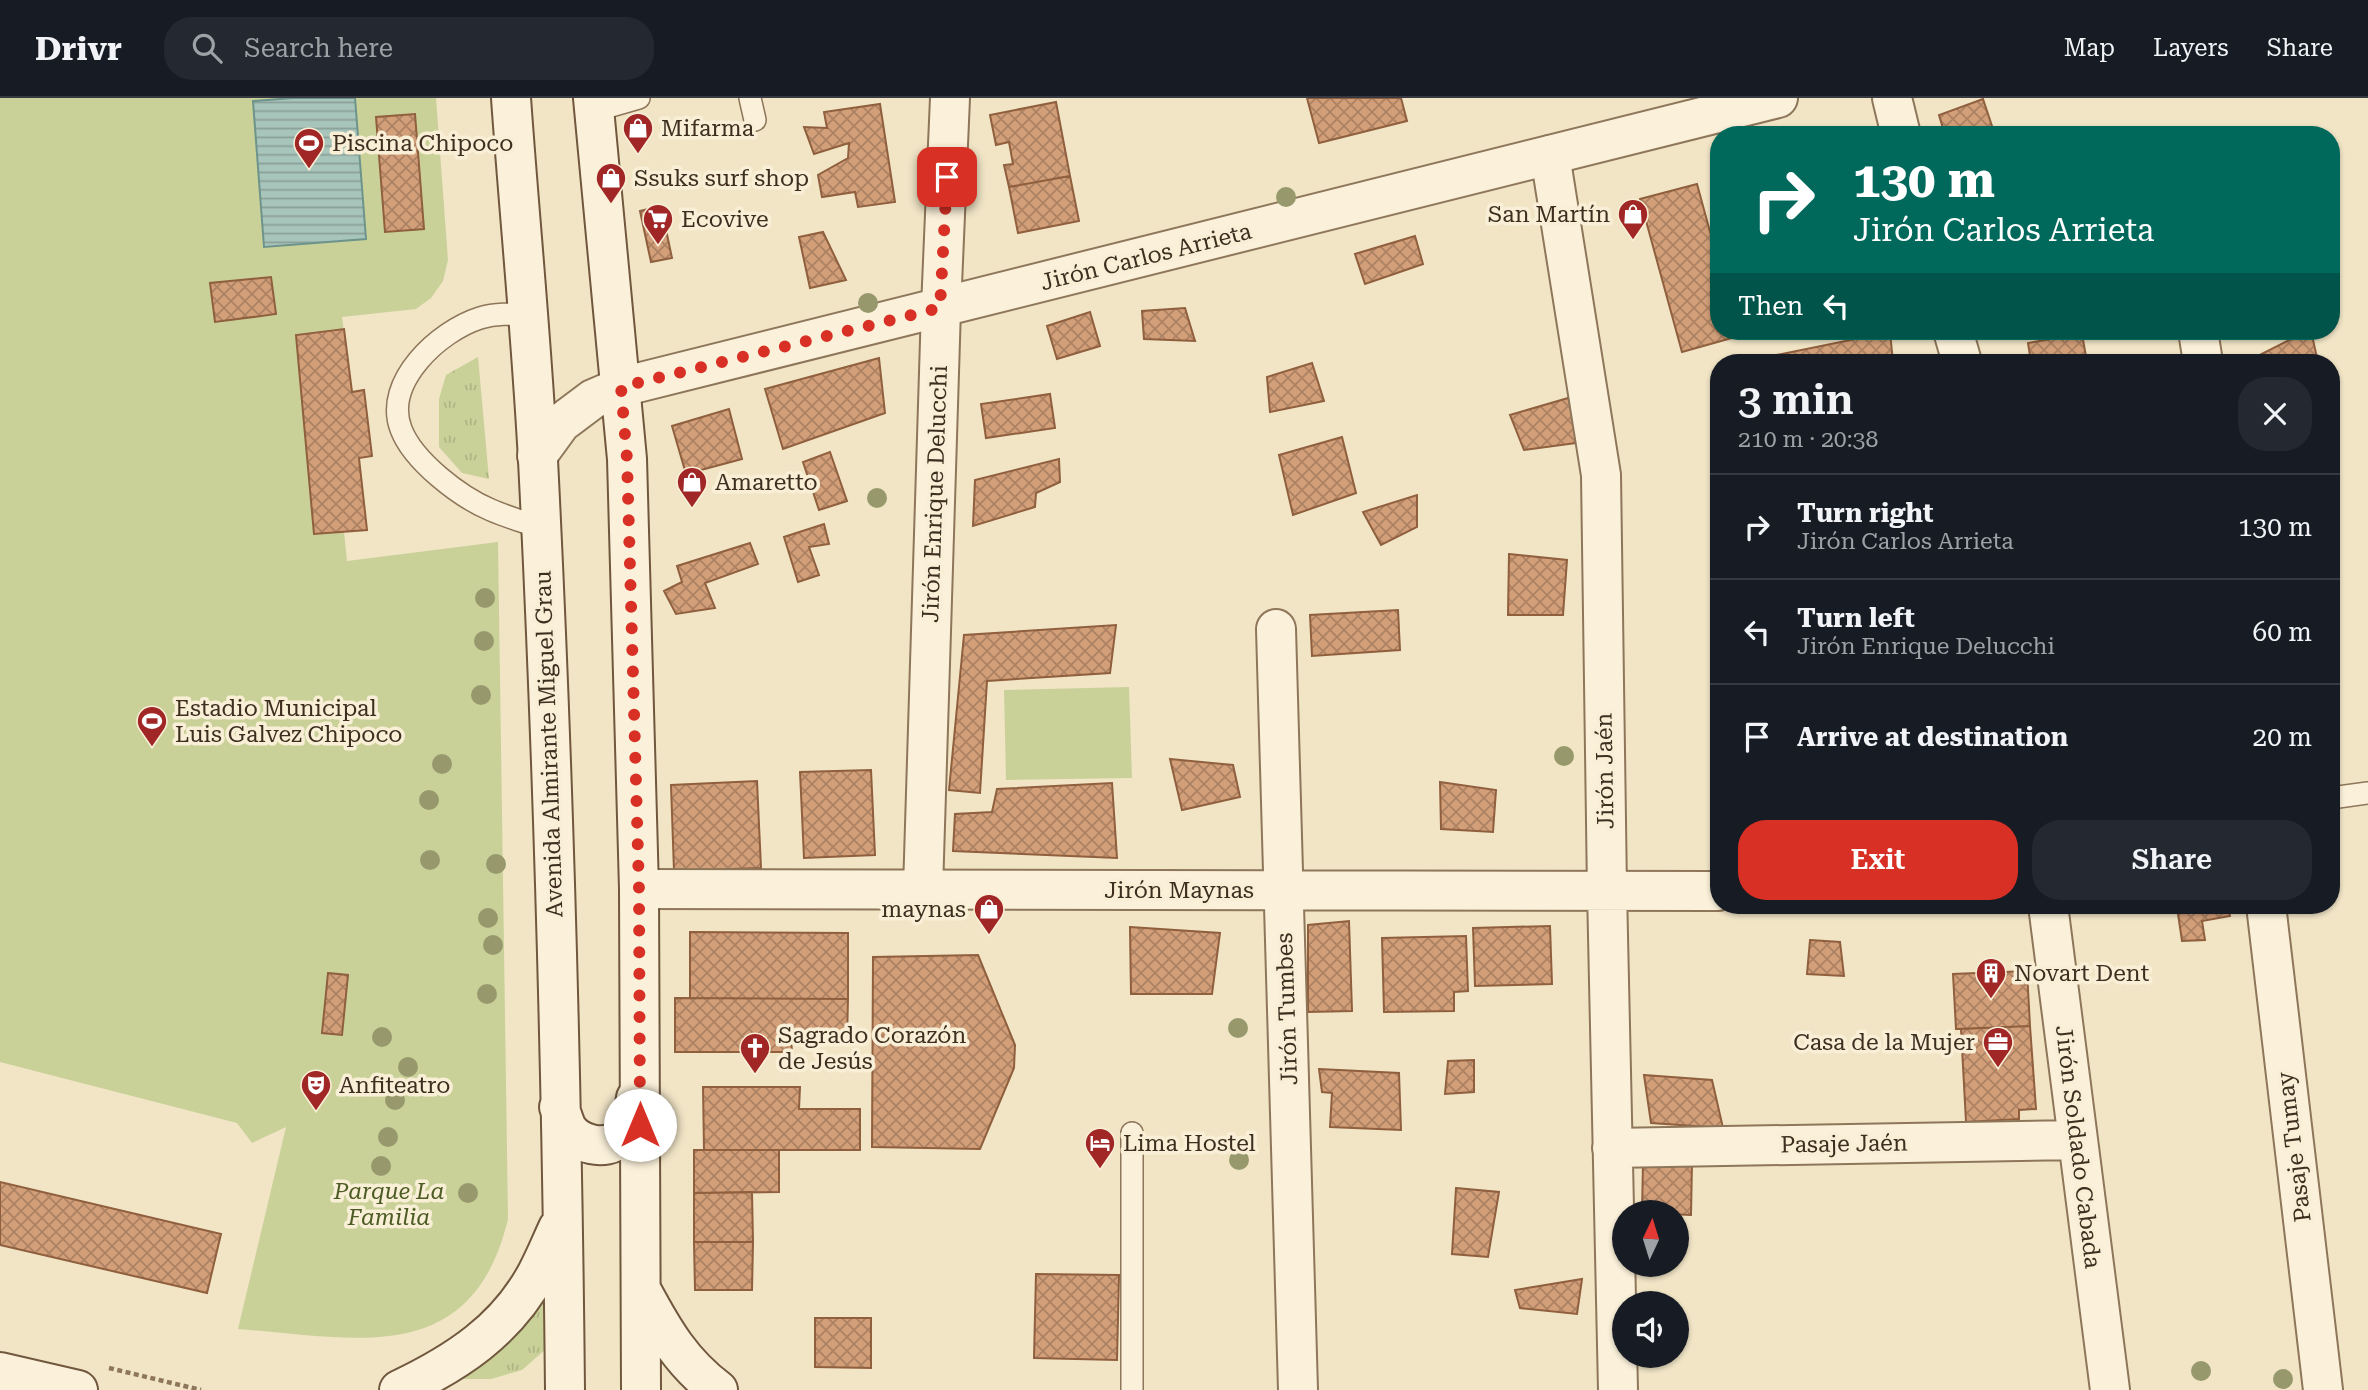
<!DOCTYPE html>
<html lang="en">
<head>
<meta charset="utf-8">
<style>
	:root { --surface:#171b24; --page:#242831; --text:#f1f3f6; --muted:#9ea1a6; --line:#363941; --accent:#d93025 }
	body { margin:0; font-family:"Roboto Serif",serif; background:var(--page); color:var(--text); height:100vh; display:flex; flex-direction:column; font-size:26px; white-space:nowrap }
	* { box-sizing:border-box; margin:0 }
	p { font-size:23px; color:var(--muted) }
	.icon { flex:none; width:38px; height:38px; fill:none; stroke:currentColor; stroke-width:2; stroke-linecap:round; stroke-linejoin:round }
	.map { position:relative; flex:1; overflow:hidden }
	.panel { position:absolute; left:1710px; top:256px; width:630px; height:560px; display:flex; flex-direction:column; background:var(--surface); border-radius:28px; box-shadow:0 2px 5px #0004 }
	.panel>* { flex:none }
	.guide { position:absolute; left:1710px; top:28px; width:630px; height:214px; border-radius:28px; box-shadow:0 2px 5px #0004; background:#00695c; color:#fff; overflow:hidden }
	.needle { width:46px; rotate:4deg }
	.fabs { position:absolute; left:1612px; top:1102px; display:grid; gap:14px }
	.fabs a { display:grid; place-items:center; width:77px; height:77px; border-radius:50%; background:var(--surface); box-shadow:0 2px 5px #0004; font-size:35px }
	.pin { position:absolute; display:grid; place-items:center; width:60px; height:60px; color:#fff; margin:-30px; border-radius:14px; box-shadow:0 4px 10px #0006 }
	.me { position:absolute; width:77px; margin:-38px; rotate:0deg; stroke-linejoin:round; filter:drop-shadow(0 0 5px #0008) }
	.turn { display:flex; align-items:center; gap:24px; height:147px; padding:0 28px; font-size:32px }
	.turn .icon { width:91px; height:91px; stroke-width:2.5 }
	.turn b { display:block; font-size:49px; line-height:60px }
	.then { display:flex; align-items:center; height:66px; padding:0 28px; background:#0003; gap:14px; font-size:26px }
	.round { display:grid; place-items:center; flex:none; width:74px; height:74px; border-radius:28px; background:var(--page) }
	.overview { display:flex; align-items:center; justify-content:space-between; height:119px; padding:0 28px }
	h1 { font-size:42px; font-weight:600; line-height:52px }
	.action { display:flex; gap:14px; margin-top:auto; padding:14px 28px }
	.action a { flex:1; height:80px; border-radius:28px; background:var(--accent); color:#fff; font-size:28px; font-weight:600; line-height:80px; text-align:center }
	.action a+a { background:var(--page); color:var(--text) }
	ul { padding:0; list-style:none }
	li { display:flex; align-items:center; gap:21px; height:105px; padding:0 28px; border-top:2px solid var(--line) }
	li div { flex:1 }
	li b { display:block; font-size:26px }
	li em { font-style:normal }
	header { display:flex; align-items:center; gap:42px; box-sizing:border-box; height:98px; padding:0 35px; background:var(--surface); border-bottom:2px solid var(--line) }
	header strong { font-size:33px }
	nav { display:flex; gap:38px; margin-inline-start:auto; font-size:24px }
	.search { width:490px; height:63px; background:var(--page); display:flex; align-items:center; gap:18px; box-sizing:border-box; padding:0 24px; border-radius:28px; color:var(--muted); font-size:26px }
	.map>svg:first-child { display:block }
	.grass { fill:url(#grass-tufts) }
	.park { fill:#c9d199 }
	.water { fill:url(#water-rules); stroke:#6d948b; stroke-width:2 }
	.building { fill:url(#building-cross-hatch); stroke:#8f5f3e; stroke-width:2 }
	.lines { fill:none; stroke-linecap:round; stroke-linejoin:round }
	.service-casing { stroke:#8e765a; stroke-width:24 }
	.minor-casing { stroke:#8e765a; stroke-width:42 }
	.tertiary-casing { stroke:#8e765a; stroke-width:42 }
	.secondary-casing { stroke:#70573d; stroke-width:42 }
	.path { stroke:#8e765a; stroke-width:4.5; stroke-dasharray:5 3.5; stroke-linecap:butt }
	.service { stroke:#fbf1da; stroke-width:21 }
	.minor { stroke:#fbf1da; stroke-width:38 }
	.tertiary { stroke:#fbf1da; stroke-width:38 }
	.secondary { stroke:#fbf1da; stroke-width:38 }
	.tree { fill:#97996d }
	.route { stroke:#d93025; stroke-width:12; stroke-dasharray:0 21.6 }
	.labels { text-anchor:middle; dominant-baseline:central; stroke-width:7; stroke-linejoin:round; paint-order:stroke }
	.poi-label { font-size:23px; fill:#3d2e1f; stroke:#f8efd6; text-anchor:start }
	.street-label { font-size:23px; fill:#3d2e1f; stroke:#f8efd6 }
	.park-label { font-size:23px; font-style:italic; fill:#4d5b24; stroke:#f8efd6 }
</style>
</head>
<body>
<header>
<strong>Drivr</strong>
<div class="search"><svg class="icon" aria-label="search" viewBox="0 0 24 24"><circle cx="10" cy="10" r="6"/><path d="M15 15l6 6"/></svg>Search here</div>
<nav><a>Map</a><a>Layers</a><a>Share</a></nav>
</header>
<div class="map">
<svg width="2368" height="1292" viewBox="0 0 2368 1292">
	<defs>
		<pattern id="grass-tufts" width="24" height="20" patternUnits="userSpaceOnUse" patternTransform="scale(1.75)"><rect width="24" height="20" fill="#c9d199"/><path d="M3 7l-1-3M5 7V3M7 7l1-3M15 17l-1-3M17 17v-4M19 17l1-3" fill="none" stroke="#aeb483"/></pattern>
		<pattern id="water-rules" width="6" height="5" patternUnits="userSpaceOnUse" patternTransform="scale(1.75)"><rect width="6" height="5" fill="#a8c5bc"/><path d="M0 2.5h6" fill="none" stroke="#8aa098"/></pattern>
		<pattern id="building-cross-hatch" width="8" height="8" patternUnits="userSpaceOnUse" patternTransform="scale(1.75)"><rect width="8" height="8" fill="#d29f79"/><path d="M0 0l8 8M0 8l8-8" fill="none" stroke="#ac8263"/></pattern>
	</defs>
	<rect width="100%" height="100%" fill="#f1e5c6"/>
	<path class="grass" d="M478 259 489 381 462 375 439 349V301L446 277Z
		M552 1175 547 1250 522 1272 491 1281H442Z"/>
	<path class="park" d="M0 0H436L448 162 443 183 431 200 416 211 342 219 352 294 364 292 372 358 359 360 367 432 344 434 347 463 498 444 508 1121C472 1271 356 1240 238 1231L286 1029 252 1045 237 1025 0 964Z
		M1129 589 1132 680 1006 682 1004 592Z"/>
	<path class="water" d="M293 0H355L366 141 264 149 253 3Z"/>
	<path class="building" d="M1307 0H1401L1407 23 1319 45Z
		M1983 1 1995 37H1945L1939 17Z
		M1056 4 1070 78 1009 89 1004 67 1013 66 1009 44 996 47 990 17Z
		M880 6 895 104 858 109 855 94 822 99 818 77 848 60 849 45 814 56 804 29 827 30 824 14Z
		M415 16 424 131 385 134 376 19Z
		M1070 78 1079 123 1018 135 1009 89Z
		M1697 86 1718 163V233H1738L1739 238 1682 254 1640 101Z
		M661 108 672 160 651 164 640 113Z
		M823 134 846 182 810 190 799 139Z
		M1415 138 1423 166 1365 186 1355 156Z
		M271 179 276 216 215 224 210 185Z
		M1185 210 1195 243 1144 241 1142 213Z
		M1090 214 1100 248 1057 261 1047 228Z
		M344 231 352 294 364 292 372 358 359 360 367 432 314 436 296 237Z
		M2307 233H2311L2318 264H2246Z
		M1890 234 1893 264 1747 263Z
		M2082 236 2087 264H2031L2028 245Z
		M879 260 885 315 783 351 765 291Z
		M1312 265 1324 303 1270 314 1267 279Z
		M1050 296 1055 330 986 340 981 306Z
		M1568 300 1584 344 1524 352 1510 317Z
		M729 311 742 361 686 376 672 328Z
		M1342 339 1356 395 1293 417 1279 357Z
		M830 354 847 403 819 412 803 364Z
		M1059 361 1060 384 1036 395 1035 409 973 428 975 382Z
		M1417 397V429L1381 447 1363 414Z
		M824 426 829 446 809 449 819 477 798 484 784 439Z
		M750 445 758 466 705 485 715 510 676 516 664 493 682 484 677 468Z
		M1509 456 1567 462 1563 517H1508Z
		M1398 512 1400 552 1312 558 1310 517Z
		M1116 527 1110 575 987 583 980 695 949 692 964 537Z
		M1170 661 1233 667 1240 699 1182 712Z
		M871 672 875 757 804 760 800 674Z
		M757 683 761 770 674 773 671 687Z
		M1440 684 1496 692 1493 734 1441 731Z
		M1112 685 1117 760 953 753 955 716 992 714 997 691Z
		M2193 807H2228L2230 818 2202 823 2205 842 2182 843 2177 809Z
		M1349 823 1352 913 1308 914V827Z
		M1550 828 1552 886 1475 888 1473 830Z
		M1130 829 1220 835 1212 896H1131Z
		M690 834 848 835V901L690 900Z
		M1466 838 1468 893 1454 894V913L1384 914 1382 840Z
		M1810 842 1840 844 1844 878 1807 876Z
		M978 857 1015 947 1014 970 980 1051 872 1049 873 859Z
		M2027 873 2030 928 1956 931 1953 876Z
		M328 875 348 877 342 937 322 935Z
		M675 900 848 901 847 942 791 941 792 954H675Z
		M2030 928 2036 1011 2019 1012V1021L1966 1024 1961 931Z
		M1474 962V994L1445 996 1448 963Z
		M1319 971 1399 975 1401 1032 1330 1029 1332 995 1322 994Z
		M1644 977 1712 982 1723 1030 1651 1025Z
		M703 989H800L799 1011H860V1052H704Z
		M694 1052H779V1094L694 1095Z
		M1643 1064 1692 1065 1691 1117 1642 1115Z
		M0 1084 221 1136 207 1195 0 1147Z
		M1456 1090 1499 1094 1488 1159 1452 1156Z
		M752 1094 753 1144H694V1095Z
		M694 1144H753L752 1192H695Z
		M1036 1176 1119 1177 1117 1262 1034 1260Z
		M1582 1181 1577 1216 1520 1210 1515 1192Z
		M815 1220H871V1270L815 1269Z"/>
	<g class="lines">
		<g class="service-casing">
			<path id="service" d="M750 0 755 22
				M594 13 639 0
				M527 217C511 216 496 215 480 220 439 233 383 284 401 331 413 363 460 399 491 412 507 419 525 424 541 430
				M2331 700 2368 695
				M1132 1035V1292"/>
		</g>
		<g class="minor-casing">
			<path id="minor" d="M1892 0 1901 37
				M1550 57 1601 377 1607 792 1618 1292
				M1953 233 1962 264
				M2198 233 2203 264
				M1276 531 1298 1292
				M639 791 1718 793
				M923 792 941 210 950 0
				M2048 807 2110 1292
				M2266 807 2323 1292
				M1612 1050 2076 1042"/>
		</g>
		<g class="tertiary-casing">
			<path id="tertiary" d="M537 358 561 325 593 301 621 289 1778 0"/>
		</g>
		<g class="secondary-casing">
			<path id="secondary" d="M511 0C520 127 533 255 539 382 554 685 562 989 565 1292
				M593 0 627 361 639 791 641 1292
				M559 1009C562 1016 564 1024 567 1030 577 1046 605 1054 620 1040 631 1030 634 1013 636 1000
				M643 1195C664 1234 682 1265 718 1292
				M0 1274 78 1292
				M399 1292C456 1265 507 1232 537 1175 545 1160 551 1145 558 1130"/>
		</g>
		<path class="path" d="M109 1270 201 1292"/>
		<use href="#service" class="service"/>
		<use href="#minor" class="minor"/>
		<use href="#tertiary" class="tertiary"/>
		<use href="#secondary" class="secondary"/>
	</g>
	<g class="tree">
		<circle cx="1286" cy="99" r="10"/>
		<circle cx="868" cy="205" r="10"/>
		<circle cx="877" cy="400" r="10"/>
		<circle cx="485" cy="500" r="10"/>
		<circle cx="484" cy="543" r="10"/>
		<circle cx="481" cy="597" r="10"/>
		<circle cx="1564" cy="658" r="10"/>
		<circle cx="442" cy="666" r="10"/>
		<circle cx="429" cy="702" r="10"/>
		<circle cx="430" cy="762" r="10"/>
		<circle cx="496" cy="766" r="10"/>
		<circle cx="488" cy="820" r="10"/>
		<circle cx="493" cy="847" r="10"/>
		<circle cx="487" cy="896" r="10"/>
		<circle cx="1238" cy="930" r="10"/>
		<circle cx="382" cy="939" r="10"/>
		<circle cx="408" cy="969" r="10"/>
		<circle cx="395" cy="1002" r="10"/>
		<circle cx="388" cy="1039" r="10"/>
		<circle cx="1239" cy="1062" r="10"/>
		<circle cx="381" cy="1068" r="10"/>
		<circle cx="468" cy="1095" r="10"/>
		<circle cx="2201" cy="1273" r="10"/>
		<circle cx="2283" cy="1281" r="10"/>
	</g>
	<g class="lines">
		<path class="route" d="M640 1027 639 792 627 361 621 289 940 210 947 79"/>
	</g>
	<defs>
		<g id="shop-pin" transform="scale(1.575)"><path d="M0 17L-7.5 6A9.5 9.5 0 1 1 7.5 6Z" fill="#a12626" stroke="#f8efd6"/><path d="M-5-2.5h2.3a2.7 3.5 0 0 1 5.4 0H5L5.5 6h-11ZM-1.5-2.5h3a1.5 2.3 0 0 0-3 0Z" fill="#fff"/></g>
		<g id="stadium-pin" transform="scale(1.575)"><path d="M0 17L-7.5 6A9.5 9.5 0 1 1 7.5 6Z" fill="#a12626" stroke="#f8efd6"/><path d="M0-5a6.5 5 0 1 0 0 10a6.5 5 0 1 0 0-10ZM-3.5-1.8h7v3.6h-7Z" fill="#fff"/></g>
		<g id="supermarket-pin" transform="scale(1.575)"><path d="M0 17L-7.5 6A9.5 9.5 0 1 1 7.5 6Z" fill="#a12626" stroke="#f8efd6"/><path d="M-6-5.5h2.5l.6 2H6L4.5 2H-2.5L-4.4-4H-6ZM-1.5 3.2a1.3 1.3 0 1 0 .1 0ZM3 3.2a1.3 1.3 0 1 0 .1 0Z" fill="#fff"/></g>
		<g id="building-pin" transform="scale(1.575)"><path d="M0 17L-7.5 6A9.5 9.5 0 1 1 7.5 6Z" fill="#a12626" stroke="#f8efd6"/><path d="M-4-6H4V6H1V3H-1V6H-4ZM-2.5-4.3h1.7v1.8h-1.7ZM.8-4.3h1.7v1.8H.8ZM-2.5-1h1.7V.8h-1.7ZM.8-1h1.7V.8H.8Z" fill="#fff"/></g>
		<g id="office-pin" transform="scale(1.575)"><path d="M0 17L-7.5 6A9.5 9.5 0 1 1 7.5 6Z" fill="#a12626" stroke="#f8efd6"/><path d="M-6-3h4V-5.5h4V-3h4V5H-6ZM-1-4.5V-3h2v-1.5ZM-6 0V1H6V0Z" fill="#fff"/></g>
		<g id="church-pin" transform="scale(1.575)"><path d="M0 17L-7.5 6A9.5 9.5 0 1 1 7.5 6Z" fill="#a12626" stroke="#f8efd6"/><path d="M-1.2-6h2.4v3.5h3.3v2.4h-3.3V6h-2.4V-.1h-3.3v-2.4h3.3Z" fill="#fff"/></g>
		<g id="theatre-pin" transform="scale(1.575)"><path d="M0 17L-7.5 6A9.5 9.5 0 1 1 7.5 6Z" fill="#a12626" stroke="#f8efd6"/><path d="M-5-5.5Q0-4 5-5.5V0Q5 5 0 6Q-5 5-5 0ZM-3.3-2.5H-1v1.5H-3.3ZM1-2.5H3.3v1.5H1ZM-2.8 1Q0 5.5 2.8 1Z" fill="#fff"/></g>
		<g id="hotel-pin" transform="scale(1.575)"><path d="M0 17L-7.5 6A9.5 9.5 0 1 1 7.5 6Z" fill="#a12626" stroke="#f8efd6"/><path d="M-6-4.5h1.5V1H6V5H4.5V3h-9V5H-6ZM-4 0a1.8 1.8 0 1 1 3.6 0ZM.5 0V-2.5h3Q6-2.5 6 0Z" fill="#fff"/></g>
	</defs>
	<g fill-rule="evenodd">
		<use href="#shop-pin" x="638" y="30"/>
		<use href="#stadium-pin" x="309" y="45"/>
		<use href="#shop-pin" x="611" y="80"/>
		<use href="#shop-pin" x="1633" y="116"/>
		<use href="#supermarket-pin" x="658" y="121"/>
		<use href="#shop-pin" x="692" y="384"/>
		<use href="#stadium-pin" x="152" y="623"/>
		<use href="#shop-pin" x="989" y="811"/>
		<use href="#building-pin" x="1991" y="875"/>
		<use href="#office-pin" x="1998" y="944"/>
		<use href="#church-pin" x="755" y="950"/>
		<use href="#theatre-pin" x="316" y="987"/>
		<use href="#hotel-pin" x="1100" y="1045"/>
	</g>
	<g class="labels">
		<g class="poi-label">
			<text x="661" y="30">Mifarma</text>
			<text x="332" y="45">Piscina Chipoco</text>
			<text x="634" y="80">Ssuks surf shop</text>
			<text x="1610" y="116" text-anchor="end">San Martín</text>
			<text x="681" y="121">Ecovive</text>
			<text x="715" y="384">Amaretto</text>
			<text x="175" y="610">Estadio Municipal<tspan x="175" dy="26">Luis Galvez Chipoco</tspan></text>
			<text x="966" y="811" text-anchor="end">maynas</text>
			<text x="2014" y="875">Novart Dent</text>
			<text x="778" y="937">Sagrado Corazón<tspan x="778" dy="26">de Jesús</tspan></text>
			<text x="1975" y="944" text-anchor="end">Casa de la Mujer</text>
			<text x="339" y="987">Anfiteatro</text>
			<text x="1123" y="1045">Lima Hostel</text>
		</g>
		<g class="street-label">
			<text transform="translate(1146 159) rotate(-14)">Jirón Carlos Arrieta</text>
			<text transform="translate(935 396) rotate(-88)">Jirón Enrique Delucchi</text>
			<text transform="translate(549 646) rotate(-92)">Avenida Almirante Miguel Grau</text>
			<text transform="translate(1605 673) rotate(-91)">Jirón Jaén</text>
			<text x="1179" y="792">Jirón Maynas</text>
			<text transform="translate(1287 911) rotate(-92)">Jirón Tumbes</text>
			<text transform="translate(1844 1046) rotate(-1)">Pasaje Jaén</text>
			<text transform="translate(2078 1049) rotate(83)">Jirón Soldado Cabada</text>
			<text transform="translate(2294 1049) rotate(-97)">Pasaje Tumay</text>
		</g>
		<g class="park-label">
			<text x="389" y="1093">Parque La<tspan x="389" dy="26">Familia</tspan></text>
		</g>
	</g>
</svg>
<div class="fabs">
<a><svg class="needle" viewBox="-14 -14 28 28"><path d="M0-13l5 13h-10z" fill="#e53935"/><path d="M0 13l5-13h-10z" fill="#9ea1a6"/></svg></a>
<a><svg class="icon" aria-label="sound" viewBox="0 0 24 24"><path d="M4 9h4l5-4v14l-5-4H4zM17 9q2 3 0 6"/></svg></a>
</div>
<div class="pin" style="left:947px;top:79px;background:#d93025"><svg class="icon" aria-label="arrive" viewBox="0 0 24 24"><path d="M6 21V4h12l-3 4 3 4H6"/></svg></div>
<svg class="me" style="left:640px;top:1027px" viewBox="-20 -20 40 40"><circle r="19" fill="#fff"/><path d="M0-13L10 11 0 6-10 11z" fill="#d93025"/></svg>
<div class="guide">
<div class="turn"><svg class="icon" aria-label="right" viewBox="0 0 24 24"><path d="M7 20v-9h11M14 6l5 5-5 5"/></svg><div><b>130 m</b>Jirón Carlos Arrieta</div></div>
<div class="then">Then<svg class="icon" aria-label="left" viewBox="0 0 24 24"><path d="M17 20v-9H6M10 6l-5 5 5 5"/></svg></div>
</div>
<section class="panel">
<div class="overview"><div><h1>3 min</h1><p>210 m · 20:38</p></div><a class="round"><svg class="icon" aria-label="close" viewBox="0 0 24 24"><path d="M6 6l12 12M18 6L6 18"/></svg></a></div>
<ul>
<li><svg class="icon" aria-label="right" viewBox="0 0 24 24"><path d="M7 20v-9h11M14 6l5 5-5 5"/></svg><div><b>Turn right</b><p>Jirón Carlos Arrieta</p></div><em>130 m</em></li>
<li><svg class="icon" aria-label="left" viewBox="0 0 24 24"><path d="M17 20v-9H6M10 6l-5 5 5 5"/></svg><div><b>Turn left</b><p>Jirón Enrique Delucchi</p></div><em>60 m</em></li>
<li><svg class="icon" aria-label="arrive" viewBox="0 0 24 24"><path d="M6 21V4h12l-3 4 3 4H6"/></svg><div><b>Arrive at destination</b></div><em>20 m</em></li>
</ul>
<div class="action"><a>Exit</a><a>Share</a></div>
</section>
</div>
</body>
</html>
